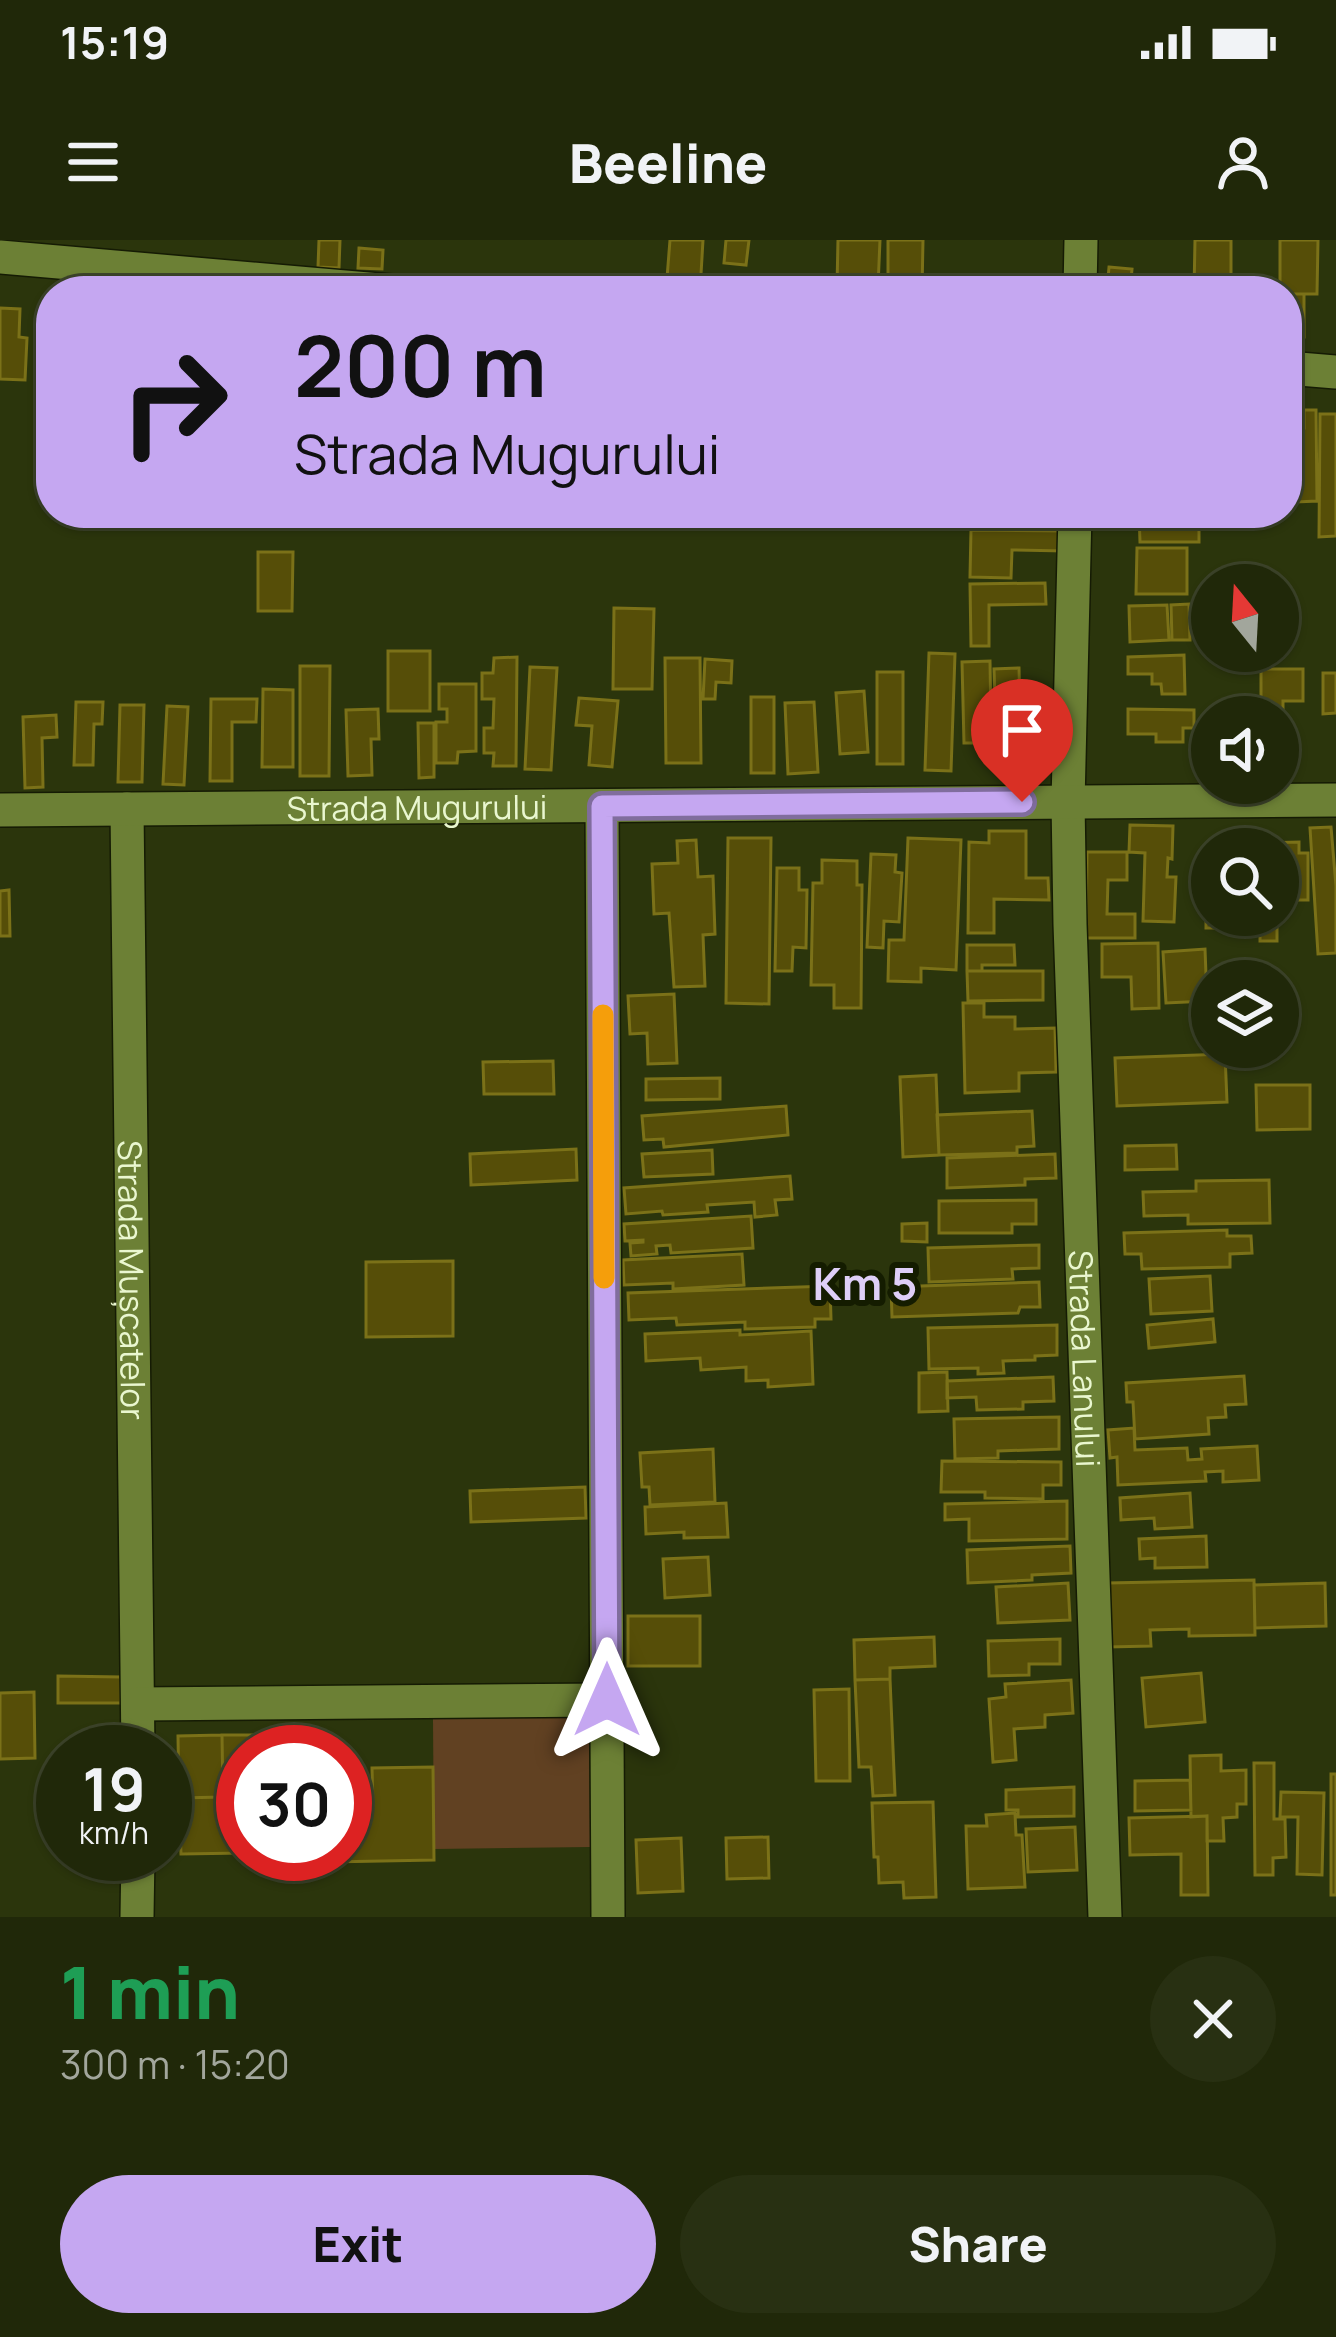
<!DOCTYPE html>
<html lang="en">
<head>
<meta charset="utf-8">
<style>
	:root { --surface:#202809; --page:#283012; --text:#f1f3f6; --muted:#a2a69c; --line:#3d442a; --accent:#c5a7f1 }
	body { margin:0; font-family:Manrope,sans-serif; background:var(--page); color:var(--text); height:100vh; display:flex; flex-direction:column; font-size:45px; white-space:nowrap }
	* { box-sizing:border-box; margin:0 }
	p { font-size:39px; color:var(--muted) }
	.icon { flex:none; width:66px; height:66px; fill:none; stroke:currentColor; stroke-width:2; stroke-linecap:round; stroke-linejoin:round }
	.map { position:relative; height:1677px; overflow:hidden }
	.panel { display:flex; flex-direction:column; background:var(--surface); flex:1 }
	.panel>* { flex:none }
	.guide { position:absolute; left:36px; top:36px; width:1266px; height:252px; border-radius:48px; box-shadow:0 3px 9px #0004,0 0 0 3px var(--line); background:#c5a7f1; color:#111; overflow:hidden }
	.needle { width:78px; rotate:342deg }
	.controls { position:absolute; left:1191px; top:324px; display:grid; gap:24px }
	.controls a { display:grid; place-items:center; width:108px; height:108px; border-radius:50%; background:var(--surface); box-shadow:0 3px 9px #0004,0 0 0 3px var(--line); font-size:60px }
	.speed { position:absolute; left:36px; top:1485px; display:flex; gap:24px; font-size:60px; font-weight:700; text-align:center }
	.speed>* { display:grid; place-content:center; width:156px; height:156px; border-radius:50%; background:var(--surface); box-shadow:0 3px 9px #0004,0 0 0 3px var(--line); line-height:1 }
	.speed small { font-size:30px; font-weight:400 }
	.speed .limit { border:18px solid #d22; background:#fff; color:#111 }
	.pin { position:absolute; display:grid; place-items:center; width:102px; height:102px; color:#fff; margin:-123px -51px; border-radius:50% 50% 50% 0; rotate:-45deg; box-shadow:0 0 12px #0007 }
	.pin .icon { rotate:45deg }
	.me { position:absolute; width:132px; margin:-66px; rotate:0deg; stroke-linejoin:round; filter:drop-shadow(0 0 9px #0008) }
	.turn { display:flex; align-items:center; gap:42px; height:252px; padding:0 60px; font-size:54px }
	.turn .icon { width:156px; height:156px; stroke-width:2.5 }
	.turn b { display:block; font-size:84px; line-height:102px }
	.round { display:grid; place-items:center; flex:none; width:126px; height:126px; border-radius:63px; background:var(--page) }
	.head { display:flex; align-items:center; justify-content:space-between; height:204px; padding:0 60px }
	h1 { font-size:72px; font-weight:800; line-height:90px; color:#1e9e55 }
	.cta { display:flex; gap:24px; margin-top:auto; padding:24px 60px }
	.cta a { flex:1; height:138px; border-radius:72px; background:var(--accent); color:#111; font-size:48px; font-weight:800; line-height:138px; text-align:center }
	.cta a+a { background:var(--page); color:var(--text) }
	.status { display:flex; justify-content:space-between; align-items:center; height:84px; padding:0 60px; background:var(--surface); direction:ltr }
	.status svg { height:33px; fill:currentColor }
	header { display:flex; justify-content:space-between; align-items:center; height:156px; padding:0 60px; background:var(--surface); font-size:54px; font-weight:800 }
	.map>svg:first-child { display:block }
	.green { fill:#614122 }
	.building { fill:#564e08; stroke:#7b7118; stroke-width:3 }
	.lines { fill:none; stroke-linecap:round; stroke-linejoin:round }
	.minor-casing { stroke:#151b04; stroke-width:36 }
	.minor { stroke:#6c8035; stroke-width:33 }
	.route-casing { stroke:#806d9d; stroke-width:30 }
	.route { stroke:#c5a7f1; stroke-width:21 }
	.slow { stroke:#f59e0b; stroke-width:21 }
	.labels { text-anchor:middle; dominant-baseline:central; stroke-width:12; stroke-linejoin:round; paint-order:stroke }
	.street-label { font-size:33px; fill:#eaf7d0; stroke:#141c00 }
	.district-label { font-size:45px; font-weight:bold; fill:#decef8; stroke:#141c00 }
</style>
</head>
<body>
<div class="status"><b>15:19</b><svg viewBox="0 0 49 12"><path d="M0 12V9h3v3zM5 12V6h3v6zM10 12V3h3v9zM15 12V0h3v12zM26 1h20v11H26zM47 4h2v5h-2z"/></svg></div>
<header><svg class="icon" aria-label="menu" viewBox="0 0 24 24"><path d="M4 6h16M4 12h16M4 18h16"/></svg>Beeline<svg class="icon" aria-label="person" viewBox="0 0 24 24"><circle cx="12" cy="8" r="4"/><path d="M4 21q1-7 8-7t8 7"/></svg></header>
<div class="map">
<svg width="1336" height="1677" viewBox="0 0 1336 1677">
	<rect width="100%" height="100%" fill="#2b350c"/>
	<path class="green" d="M589 1477 590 1607 434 1609 433 1479Z"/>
	<path class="building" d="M319 0H340L339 28 318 27Z
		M670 0H703L700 51H666Z
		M726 0H749L746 25 724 23Z
		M838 0H880L878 47 837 46Z
		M888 0H923L922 51 888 50Z
		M1195 0H1231V51H1194Z
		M1280 0H1318L1317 54H1287V51H1280Z
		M359 8 383 10 382 29 358 28Z
		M1109 27 1132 29 1130 51H1107Z
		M1287 54H1304V97H1287Z
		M0 68 20 69 19 97 27 98 25 140 0 139Z
		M41 110 51 111V201L37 200Z
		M1304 170H1316L1317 261 1296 262 1295 188H1304Z
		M1320 174H1336V296L1319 297Z
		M973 273H1021L1022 277H996L995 286 973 287Z
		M1139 273H1199V302H1140Z
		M971 290 1064 291V311L1012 310 1011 338 970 337Z
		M1137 308H1187V354H1136Z
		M258 312H293L292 371H258Z
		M1045 343 1046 364 989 365V406H971L970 344Z
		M1189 364 1190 400H1172L1171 365Z
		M1167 365 1169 400 1130 402 1129 366Z
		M614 368 654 369 652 449H613Z
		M388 411H430V471H388Z
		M929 413 955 414 951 531 925 530Z
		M1184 415 1185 454H1162L1161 444H1152V434H1128V417Z
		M517 417 516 526H493L494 513H484V488H493L494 459H482V433H493L494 418Z
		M665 418H700L701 523H666Z
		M705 419 732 421 731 443 716 442 715 459H703Z
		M990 421 991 486H976V503H964L962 422Z
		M300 426H330L329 536H300Z
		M530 427 557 428 551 530 525 529Z
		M1019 428 1020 468 1050 467V486L996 488 994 429Z
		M1261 429H1303V461H1283V501H1278V477H1261Z
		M877 432H903V524H877Z
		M1323 433H1336V473L1323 474Z
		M439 444H476V511L458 512 457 523H436V482H447V469H439Z
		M263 449 293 450V527H262Z
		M864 451 868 512 840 514 836 453Z
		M751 457H774V533H751Z
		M579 458 618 461 612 527 589 525 592 486 576 485Z
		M211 459H257L256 482H232V541H210Z
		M76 462H103L102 484H94L93 525H74Z
		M814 462 818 532 788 534 785 463Z
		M120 465H144L142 542H118Z
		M167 466 188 467 184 545 163 544Z
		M378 469 379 499H371L372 535 348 536 346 470Z
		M1128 469 1194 470V488H1183V502H1156V494H1128Z
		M56 475 57 497 42 498 43 547 25 548 23 477Z
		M418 483H434V537L419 538Z
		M1130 585 1173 586 1172 619 1168 618 1167 637H1176L1174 682 1143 681 1145 613 1129 612Z
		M1331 587 1336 646V713L1318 714 1310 588Z
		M989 591H1026V638H1048L1049 660 994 659V693H968L969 602 989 603Z
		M728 598H771L769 764 726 763Z
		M908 598 961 600 956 730 921 728V742L888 741 889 700H904Z
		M696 600 698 637 713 636 715 694 703 695 705 746 674 747 669 673 654 674 652 624 678 623 677 601Z
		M1299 602V613H1308V660H1278V609H1260L1259 603Z
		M1206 606H1249V609H1212V675H1249V688H1206Z
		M1087 612H1127V640H1108L1107 674H1135V698H1086Z
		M871 614 896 615 895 632 902 633 899 682 884 681 883 708 867 707Z
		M822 620 857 621V645H862L861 768H834V745H811L813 643H822Z
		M777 628H799V650H807L806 708 793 707 792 731H775Z
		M9 650 10 696H0V651Z
		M1260 675H1277V701H1260Z
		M1158 703 1159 768 1132 769 1131 737H1102V704Z
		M967 705H1014L1015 725H982V731H967Z
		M1205 709 1207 761 1166 763 1163 712Z
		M967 731H1043V760L968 761Z
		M674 754 677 823 648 824 647 793 630 794 628 756Z
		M963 763H984V777H1015V789L1055 788 1056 832 1019 833V851L965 853Z
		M1225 814 1227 862 1117 866 1115 818Z
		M553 821 554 854H484L483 822Z
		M936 835 939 915 903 917 900 837Z
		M720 838V859L646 860V839Z
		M1256 845H1310V889L1257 890Z
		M786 866 788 895 664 907 663 899 644 900 642 876Z
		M1032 871 1034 906 1017 907V913L939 915 937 875Z
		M1176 905 1177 929 1125 930V906Z
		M576 909 577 940 471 945 470 914Z
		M712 910 713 934 644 937 642 914Z
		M1055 914 1056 938 1025 939V945L947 948V918Z
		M790 936 792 959 775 960 777 975 755 977 754 962 707 965 708 972 663 975 662 971 626 974 624 948Z
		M1269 940 1270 983 1188 984V975L1144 976 1143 952 1196 951V941Z
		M1036 960V984H1012V993H939V961Z
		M751 976 753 1008 671 1013 670 1005 656 1006 657 1014 631 1016 630 1003 643 1002V1000L625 1001 624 984Z
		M927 983V1002L902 1001V984Z
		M1227 990V996H1251L1252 1013 1230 1014V1027L1142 1029 1141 1014H1125L1124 993Z
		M1039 1005V1028L1012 1029 1013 1039 929 1042 928 1008Z
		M742 1014 744 1045 673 1049V1043L624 1045 623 1020Z
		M453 1021V1096L366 1097V1022Z
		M1210 1036 1212 1071 1151 1074 1149 1039Z
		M1039 1042 1040 1067H1020L1018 1073 892 1077 891 1047Z
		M830 1046 831 1079H815V1087L745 1089V1082L677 1085 676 1078 629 1080 628 1053Z
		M1213 1079 1215 1102 1149 1108 1147 1085Z
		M1057 1085V1115L1035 1116V1120L1003 1121 1004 1133 978 1134V1128L929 1129 928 1088Z
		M740 1090V1095L811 1091 813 1144 768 1147V1140L746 1141V1127L701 1130 700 1118 646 1121 645 1094Z
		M947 1132 948 1171 919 1172V1133Z
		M1244 1136 1246 1164 1225 1165 1226 1177 1208 1178 1209 1194 1135 1199 1133 1162H1127L1126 1143Z
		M1053 1137 1054 1161 1023 1162V1169L977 1170 976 1157 947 1158V1141Z
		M1059 1177V1209L998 1211V1218L955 1219 954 1179Z
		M1134 1188 1135 1210 1187 1208 1188 1220 1202 1219 1201 1209 1257 1206 1259 1240 1223 1242V1231L1205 1232 1206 1241 1118 1245 1117 1217 1110 1218 1108 1190Z
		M713 1209 715 1262 650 1265 649 1247H642L640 1213Z
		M942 1221 1061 1222V1245H1043V1259L985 1258V1252H941Z
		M585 1247 586 1278 471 1282 470 1251Z
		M1190 1253 1192 1287 1155 1289 1154 1278 1121 1280 1120 1258Z
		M1067 1261V1299L969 1301V1279L945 1280V1264Z
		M726 1263 728 1297 684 1298V1292L646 1294 645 1267Z
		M1206 1296 1207 1327 1155 1328V1318L1140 1319 1139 1299Z
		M1070 1306 1071 1333 1032 1335V1340L968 1343 967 1310Z
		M708 1317 710 1355 665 1358 663 1319Z
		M1254 1340 1255 1395 1189 1396V1389L1150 1390 1151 1406 1108 1407V1343Z
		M1068 1343 1070 1380 998 1383 996 1347Z
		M1325 1343 1326 1386 1255 1388 1254 1345Z
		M628 1376H700V1426H628Z
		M934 1397 935 1426 890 1428V1439L855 1440 854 1400Z
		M1060 1399V1424H1029V1435L989 1436 988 1401Z
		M1201 1433 1205 1482 1146 1487 1142 1438Z
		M58 1436 121 1437V1463H58Z
		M890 1439 895 1555 873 1556 871 1527H859L855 1440Z
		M1071 1440 1073 1473 1045 1475V1487L1014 1489 1016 1520 993 1522 989 1459 1006 1457 1005 1444Z
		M849 1449 850 1541H816L814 1450Z
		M34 1452 35 1518 0 1519V1453Z
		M222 1495 223 1557 179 1558 178 1496Z
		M222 1495H272V1512H243V1557H223Z
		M1221 1515V1531L1246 1530V1564H1237V1577L1223 1578 1224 1601H1207V1576L1191 1577 1190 1516Z
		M1254 1523H1274V1579H1285L1286 1617 1273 1618V1635H1255Z
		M433 1527 434 1620 276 1623V1614H345V1565H373L372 1528Z
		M1331 1534H1336V1655H1331Z
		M1190 1540 1191 1570 1135 1571V1541Z
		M1074 1547V1576L1018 1577V1570H1006V1550Z
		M1281 1552 1324 1553 1322 1635 1297 1634 1298 1577H1280Z
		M223 1557H243V1613L181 1614 179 1558Z
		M933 1562 936 1657 904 1658 903 1642 879 1643 878 1617H874L872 1563Z
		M1015 1573 1016 1595H1022L1025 1647 968 1649 966 1586H987L986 1575Z
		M1207 1576 1208 1655H1181V1614L1130 1615 1129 1578Z
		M1075 1587 1077 1630 1028 1632 1026 1589Z
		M768 1597 769 1638 727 1639 726 1598Z
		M681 1598 683 1651 638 1653 636 1600Z"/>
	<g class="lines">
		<g class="minor-casing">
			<g id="minor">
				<path d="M0 17 391 51"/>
				<path d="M1080 51 1081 0"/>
				<path d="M1287 128 1336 132"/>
				<path id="s1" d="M1075 273 1068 562 1070 684 1105 1677"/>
				<path d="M602 566 608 1677"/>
				<path id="s2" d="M127 569 138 1512"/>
				<path id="s3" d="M0 570 1336 560"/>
				<path d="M138 1464 607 1460"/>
				<path d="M137 1677 138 1614"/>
			</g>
		</g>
		<use href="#minor" class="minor"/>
	</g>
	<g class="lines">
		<g class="route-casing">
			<path id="route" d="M607 1460 602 566 1022 562"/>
		</g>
		<use href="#route" class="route"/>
		<path class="slow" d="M603 775 604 1038"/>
	</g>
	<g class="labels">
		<g class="street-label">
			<text stroke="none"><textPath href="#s3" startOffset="417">Strada Mugurului</textPath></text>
			<text stroke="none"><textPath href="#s2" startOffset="471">Strada Mușcatelor</textPath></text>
			<text stroke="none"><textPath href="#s1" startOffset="846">Strada Lanului</textPath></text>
		</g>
		<g class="district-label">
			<text x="865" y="1043">Km 5</text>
		</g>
	</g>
</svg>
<div class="controls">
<a><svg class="needle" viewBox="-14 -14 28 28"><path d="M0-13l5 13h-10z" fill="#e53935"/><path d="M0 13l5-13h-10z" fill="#a2a69c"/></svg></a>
<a><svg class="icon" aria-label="sound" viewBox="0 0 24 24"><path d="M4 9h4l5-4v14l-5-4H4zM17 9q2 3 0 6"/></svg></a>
<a><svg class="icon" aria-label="search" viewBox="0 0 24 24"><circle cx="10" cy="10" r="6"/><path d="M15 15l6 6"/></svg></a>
<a><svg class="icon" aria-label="layers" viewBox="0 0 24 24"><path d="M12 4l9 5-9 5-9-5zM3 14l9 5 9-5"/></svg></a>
</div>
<div class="speed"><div>19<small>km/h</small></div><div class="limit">30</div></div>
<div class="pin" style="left:1022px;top:562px;background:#d93025"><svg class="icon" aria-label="arrive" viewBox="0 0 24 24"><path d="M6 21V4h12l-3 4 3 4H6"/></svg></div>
<svg class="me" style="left:607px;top:1460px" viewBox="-20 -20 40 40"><path d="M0-17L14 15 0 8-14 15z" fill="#c5a7f1" stroke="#fff" stroke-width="4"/></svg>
<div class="guide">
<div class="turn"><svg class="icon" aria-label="right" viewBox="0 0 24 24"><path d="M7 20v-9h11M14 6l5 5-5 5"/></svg><div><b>200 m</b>Strada Mugurului</div></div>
</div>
</div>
<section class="panel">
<div class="head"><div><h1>1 min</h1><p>300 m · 15:20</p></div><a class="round"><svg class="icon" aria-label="close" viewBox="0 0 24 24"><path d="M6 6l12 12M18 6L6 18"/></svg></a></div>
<div class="cta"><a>Exit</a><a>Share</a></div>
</section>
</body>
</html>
